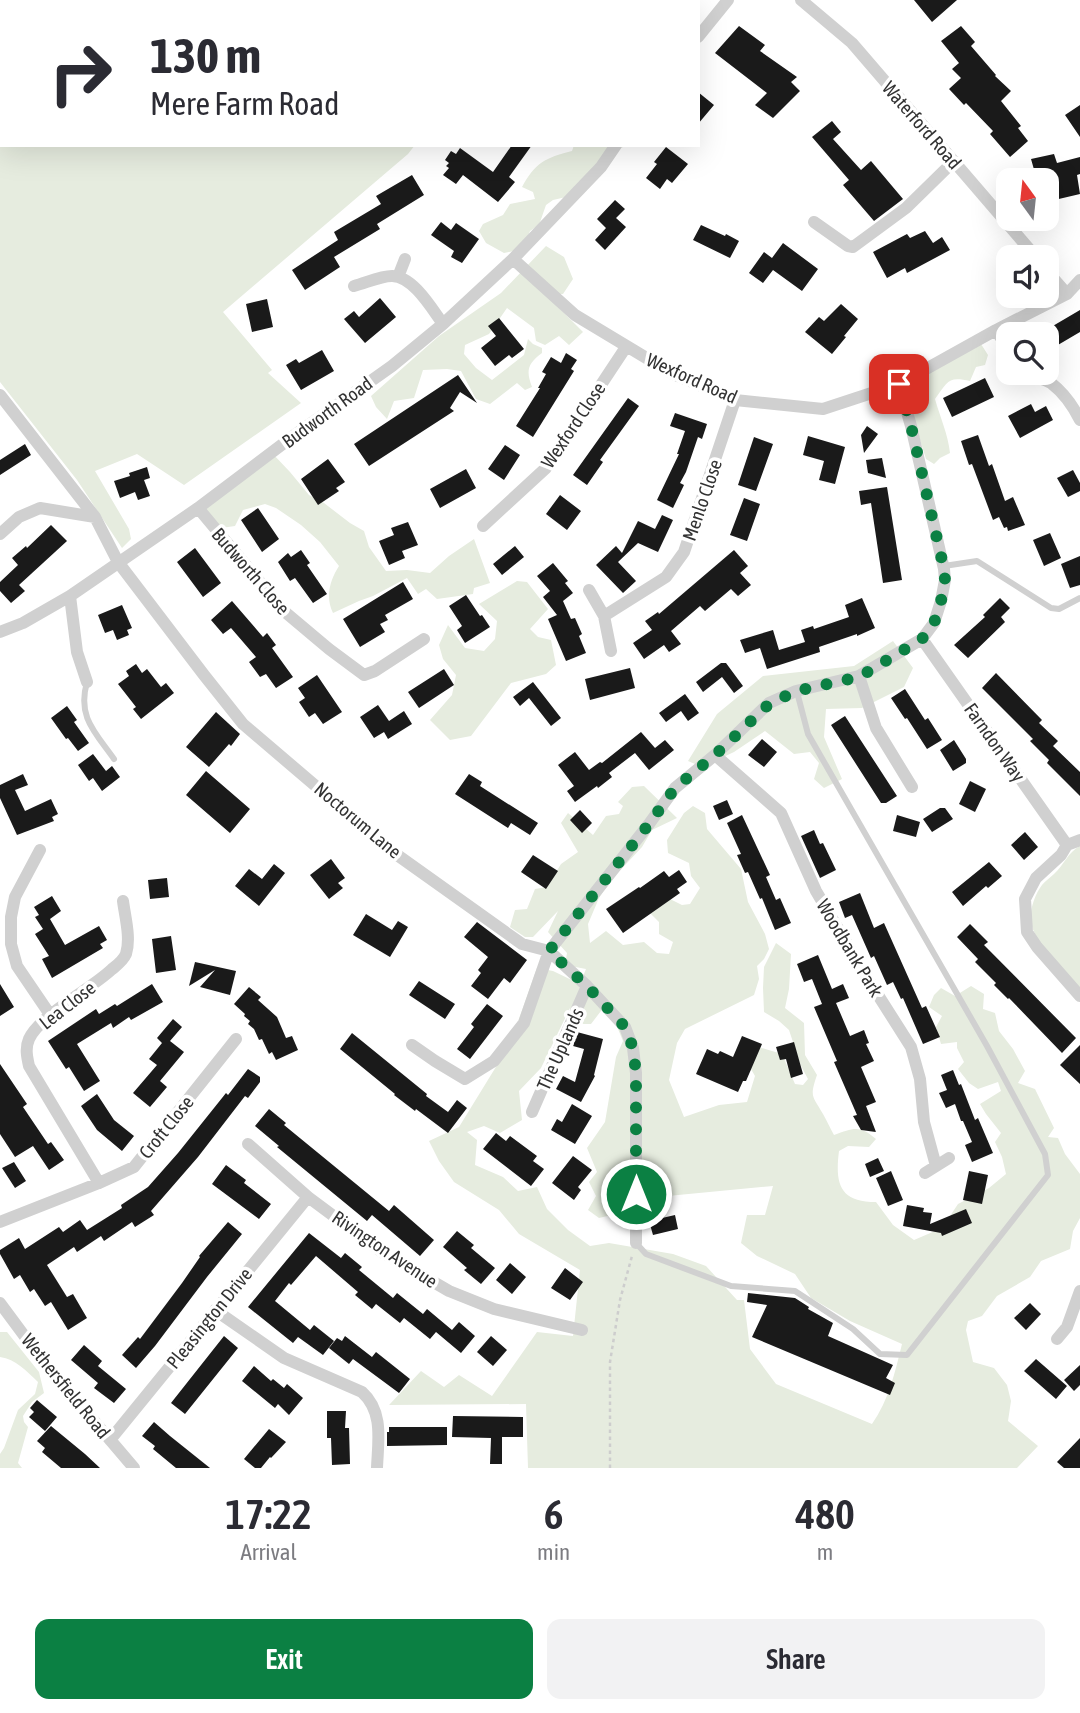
<!DOCTYPE html>
<html lang="en">
<head>
<meta charset="utf-8">
<style>
	:root { --surface:#fff; --page:#f2f2f3; --text:#2b2b33; --muted:#7c7c81; --accent:#0b8043 }
	body { margin:0; font-family:"Asap Condensed",sans-serif; background:var(--page); color:var(--text); height:100vh; display:flex; flex-direction:column; font-size:26px; white-space:nowrap }
	* { box-sizing:border-box; margin:0 }
	p { font-size:23px; color:var(--muted) }
	.icon { flex:none; width:38px; height:38px; fill:none; stroke:currentColor; stroke-width:2; stroke-linecap:round; stroke-linejoin:round }
	.map { position:relative; height:1468px; overflow:hidden }
	.side { display:flex; flex-direction:column; background:var(--surface); flex:1 }
	.side>* { flex:none }
	.hud { position:absolute; left:0px; top:0px; width:700px; height:147px; box-shadow:0 7px 28px #0002; background:#fff; color:var(--text); overflow:hidden }
	.needle { width:46px; rotate:345deg }
	.fabs { position:absolute; left:996px; top:168px; display:grid; gap:14px }
	.fabs a { display:grid; place-items:center; width:63px; height:63px; border-radius:14px; background:var(--surface); box-shadow:0 7px 28px #0002; font-size:35px }
	.pin { position:absolute; display:grid; place-items:center; width:60px; height:60px; color:#fff; margin:-30px; border-radius:14px; box-shadow:0 4px 10px #0006 }
	.me { position:absolute; width:77px; margin:-38px; rotate:0deg; stroke-linejoin:round; filter:drop-shadow(0 0 5px #0008) }
	.turn { display:flex; align-items:center; gap:24px; height:147px; padding:0 35px; font-size:32px }
	.turn .icon { width:91px; height:91px; stroke-width:2.5 }
	.turn b { display:block; font-size:49px; line-height:60px }
	.eta { display:flex; justify-content:space-evenly; align-items:center; height:119px; text-align:center }
	.eta b { font-size:42px; font-weight:600; line-height:49px }
	.primary-button { display:flex; gap:14px; margin-top:auto; padding:14px 35px }
	.primary-button a { flex:1; height:80px; border-radius:14px; background:var(--accent); color:#fff; font-size:28px; font-weight:600; line-height:80px; text-align:center }
	.primary-button a+a { background:var(--page); color:var(--text) }
	.map>svg:first-child { display:block }
	.green { fill:#e6ecdf; fill-rule:evenodd }
	.building { fill:#1a1a1a }
	.lines { fill:none; stroke-linecap:round; stroke-linejoin:round }
	.path { stroke:#cdcdcd; stroke-width:2.5; stroke-dasharray:3.5 3.5; stroke-linecap:butt }
	.service { stroke:#d0d0d0; stroke-width:6 }
	.minor { stroke:#d0d0d0; stroke-width:12 }
	.route { stroke:#0b8043; stroke-width:12; stroke-dasharray:0 21.6 }
	.labels { text-anchor:middle; dominant-baseline:central; stroke-width:7; stroke-linejoin:round; paint-order:stroke }
	.street-label { font-size:19px; fill:#333; stroke:#fff }
</style>
</head>
<body>
<div class="map">
<svg width="1080" height="1468" viewBox="0 0 1080 1468">
	<rect width="100%" height="100%" fill="#fff"/>
	<path class="green" d="M0 0H525L524 2H2V145H415L408 154 223 312 272 370 268 373 301 403 184 485 137 454 95 471 129 529 131 539 122 548 77 480 0 382Z
		M574 145H628L611 152 575 195 553 200 546 205 539 225 530 231 523 249 504 253 486 243 479 231 483 224 503 215 510 204 535 199 533 192 522 187C536 162 545 158 572 151Z
		M546 246 564 257 573 279 563 294H555L554 303 583 332 569 345 559 336 545 345 536 341 534 328 507 308 489 334 465 345 464 354 476 368 492 380 524 355 528 339 533 344 542 348V353C527 364 526 371 532 387L525 390 517 383 490 404 476 399 461 371 447 369 423 370 414 398 394 401 387 419 376 407 371 396 439 336 501 293Z
		M981 344 988 355 985 365 976 367 970 381C947 376 948 382 935 399 940 417 948 434 950 453L940 458 934 464 926 459 910 408 918 398 916 380Z
		M272 453 290 472 309 495 324 503 350 523 364 531 369 547 386 571 407 570 430 573 449 556 474 539 490 583 474 588 473 594 437 599 426 589 418 594 407 578 373 596 359 601 333 613C325 597 330 580 339 566L320 542 301 525 276 508 265 504 243 510 235 526 221 528 198 513Z
		M517 581 527 582 548 609 530 629 538 637 551 640 556 665 546 674 511 683 471 736 450 740 430 720 452 695 456 675 443 659 439 645 448 625 465 648 484 651 495 639 497 621 479 604Z
		M893 641 913 668 904 687 862 708 826 709 824 737 842 779 824 788 814 779 819 763 810 752 794 754 765 731 734 752 702 767 688 761 717 714 763 676 854 666Z
		M644 786 677 818 652 830 642 847 612 879 599 898 588 924 590 943 606 931 623 945 644 942 657 953 669 954 673 942 659 934V922L647 910 668 898 682 905 690 904 700 888 691 876 689 863 668 853 667 840 684 813 693 806 705 813 707 829 741 869 748 902 765 934 769 949 764 959 757 966 759 979 754 995 685 1029 677 1043 669 1080 684 1117 719 1105 747 1102 755 1076 748 1064 755 1046 782 1054 795 1084 803 1085 808 1079 801 1066 789 1030 779 1021 764 1012 763 988 764 967 776 943 791 954 789 989 785 1008 804 1023 805 1055 817 1075C809 1098 813 1096 823 1114 827 1121 830 1128 834 1135 854 1128 859 1125 876 1139L869 1147 848 1146 839 1151C835 1183 839 1202 876 1202L893 1225 914 1240 942 1228 958 1204 989 1188 1006 1174 1002 1157 995 1142 1001 1133 986 1114 980 1104 1001 1091 998 1082 978 1089 969 1083 958 1069 964 1062 957 1048V1042L941 1044 936 1027 942 1016 929 1007 934 995 941 988 955 996 971 986 984 994 983 1009 995 1013 999 1031 1013 1049 1025 1071 1018 1083 1035 1089 1054 1128 1048 1137 1058 1138 1065 1154 1080 1174V1218L1073 1231 1070 1249 1041 1261 1030 1277 997 1296 982 1316 968 1321 966 1330 973 1362 994 1368 1007 1385 1011 1401 1008 1421 1038 1446 1017 1468H528L526 1404 389 1405 421 1371 444 1387 459 1375 492 1396 537 1332 573 1336 580 1270 519 1234 499 1210 454 1182 439 1161 429 1141 459 1127 510 1044 537 968 553 971 580 984 586 969 565 965 567 953 548 932 558 911 533 937H525L510 927 515 910 527 909 535 889 547 887 561 864 578 852 561 823 568 813 593 835 606 816 619 814 623 806 618 802 632 787ZM604 1007 611 1012 623 1041 616 1057 605 1122 587 1148 597 1172 589 1182 596 1196 588 1210 599 1218 620 1213 626 1200 773 1186 765 1215H747L741 1243 757 1256 795 1274 811 1298 850 1321 902 1344C895 1372 889 1400 872 1424L776 1384 750 1349 744 1300H737L706 1266 673 1254 609 1243 590 1246 568 1230 547 1209 537 1187 518 1191 503 1177 475 1165 477 1140 467 1132 484 1126 500 1133 522 1120 519 1091 541 1068 570 1008 577 1024H591Z
		M1080 846V988C1066 973 1033 941 1031 922 1029 911 1035 894 1042 885 1045 881 1050 878 1054 874 1064 865 1068 852 1080 846Z
		M0 1332H7L39 1372 44 1393 32 1402 23 1416 24 1422 28 1427 18 1463 22 1468H0V1454L4 1448 18 1410 35 1394 38 1382C26 1371 16 1359 0 1357Z"/>
	<path class="building" d="M914 0H957L932 22Z
		M739 26 765 45 760 51 797 77 791 82 800 91 773 118 755 105 767 93 715 53Z
		M961 26 975 42 971 46 996 75 995 76 1011 91 1001 101 1021 126 1018 128 1028 141 1010 157 990 134 993 131 966 103 964 105 949 89 961 78 952 69 959 63 941 41Z
		M698 92 714 105 698 124Z
		M1080 105V137L1065 115Z
		M832 121 841 132 833 139 861 170 871 161 903 199 874 221 843 185 849 180 812 137Z
		M512 145H532L509 177 515 182 498 202 463 175 456 184 443 175 449 168 446 166 449 163 445 160 451 151 456 154 460 148 493 172Z
		M666 147 688 164 672 183 667 179 660 189 646 178 657 164 654 162Z
		M1054 154 1057 163 1080 157V174L1077 175 1080 194 1046 202V180H1037L1031 159Z
		M412 175 424 195 377 224 380 229 334 257 340 267 305 290 292 270 338 240 334 232 381 204 376 196Z
		M615 200 625 209 616 218 626 227 605 250 595 240 606 228 597 219Z
		M441 222 451 230 456 223 479 239 462 263 451 257 454 251 431 235Z
		M701 225 725 236 726 234 739 241 730 258 693 240Z
		M925 231 933 243 942 237 950 250 907 273 905 268 887 278 873 252 907 234 910 238Z
		M783 243 818 269 802 291 773 270 763 283 749 273 764 252 772 258Z
		M380 298 396 317 365 343 344 319 354 311 359 317Z
		M267 299 273 327 252 332 246 304Z
		M841 304 858 319 844 336 846 337 832 354 805 332 819 317 824 321Z
		M1080 310V332L1046 352V330Z
		M499 318 524 349 512 358 509 355 495 366 481 348 496 336 488 326Z
		M322 350 334 371 301 390 286 365 296 359 299 363Z
		M566 353 577 360 571 369 574 371 533 437 516 426 540 388H538L546 374 542 372 551 357 561 363Z
		M458 375 477 403 460 392 450 408 454 411 369 466 354 444Z
		M985 378 994 397 952 417 943 398Z
		M628 398 639 406 600 460 603 462 587 485 573 475Z
		M1031 404 1035 412 1046 406 1053 420 1020 438 1008 416Z
		M675 413 707 424 702 439 698 437 686 472 680 483 684 485 673 508 657 500 679 454H677L685 431 670 426Z
		M867 426 878 434 864 453 861 435Z
		M978 435 989 466 992 464 1005 501 1013 497 1025 525 1008 531 1007 527 1004 528 999 517 993 520 972 464 969 465 961 441Z
		M808 436 845 447 835 484 819 480 824 461 803 455Z
		M754 437 773 444 756 491 738 485Z
		M25 444 31 455 0 475V460Z
		M505 445 520 455 504 480 488 469Z
		M882 458 886 478 868 473 866 460Z
		M328 459 345 482 336 488 339 491 318 505 301 479Z
		M147 467 150 478 144 480 150 496 138 500 135 492 120 498 114 481 130 476 129 473Z
		M466 469 476 488 440 508 430 489Z
		M1073 470 1080 483V491L1068 497 1057 478Z
		M887 487 902 580 883 583 871 503 861 505 859 491Z
		M560 495 581 511 567 530 546 514Z
		M744 498 760 504 747 541 730 535Z
		M258 508 279 539 262 552 241 520Z
		M662 515 673 520 658 552 638 543 618 562 636 581 623 593 596 565 616 546 622 553 638 521 655 529Z
		M408 522 418 545 402 551 405 558 389 565 379 541 394 535 391 528Z
		M51 525 67 541 19 585 25 591 11 603 0 591V582L18 565 12 558 26 546 27 548Z
		M1050 533 1061 558 1044 566 1033 540Z
		M515 546 524 557 502 575 493 564Z
		M195 548 221 583 203 597 177 562Z
		M301 550 310 563 307 565 327 594 313 603 295 578 290 581 278 562 288 553 291 557Z
		M734 550 748 566 740 573 751 585 738 596 731 589 705 611 700 606 671 631 681 644 669 652 664 645 644 659 633 643 652 630 645 621 658 612 659 614Z
		M1080 556V585L1070 588 1061 564Z
		M553 563 568 581 565 583 573 593 563 601 571 619 575 618 582 634 579 636 586 653 566 661 548 619 557 615 543 597 550 591 537 576Z
		M403 582 413 599 385 615 388 620 380 624 385 632 360 647 343 619Z
		M466 595 480 616 482 615 490 627 465 643 457 630 462 626 449 606Z
		M862 598 875 628 857 636V634L819 647 820 652 767 669 760 648 745 653 740 640 773 630 779 650 805 642 801 630 813 626 814 629 849 617 845 605Z
		M1000 598 1010 608 1001 617 1005 622 968 658 954 645 985 617 983 615Z
		M232 601 263 637 267 633 276 645 272 648 293 677 276 688 266 674 260 677 249 662 256 657 231 628 223 634 211 620Z
		M122 605 132 628 127 630 129 635 117 640 113 630 105 633 98 615Z
		M721 663H726L743 686 734 693 722 677 703 692 696 682Z
		M136 664 142 673 147 669 161 687 166 683 174 693 141 719 133 709 136 707 118 684 129 676 126 671Z
		M630 668 635 688 590 700 585 679Z
		M444 669 454 685 419 708 408 692Z
		M996 673 1042 720 1039 723 1058 741 1053 746 1080 772V796L1047 763 1049 760 1030 741 1033 739 982 688Z
		M317 675 342 712 323 724 315 713 309 717 299 702 305 698 298 688Z
		M533 682 561 718 551 726 529 698 520 706 513 697Z
		M905 689 925 720 928 718 942 740 927 749 907 718 905 719 891 698Z
		M685 694 699 713 688 721 681 711 666 722 659 713Z
		M378 705 389 721 404 711 412 724 388 739 384 732 374 738 360 717Z
		M67 706 77 720 74 722 89 743 78 751 68 738 66 739 51 718Z
		M216 712 240 734 231 746 229 744 209 767 186 747Z
		M845 716 897 796 886 803H881L831 725Z
		M641 732 655 748 665 740 674 750 649 770 635 753 609 773 612 777 598 788 597 786 575 802 567 791 574 786 558 765 575 752 589 770 600 762 602 763Z
		M762 739 777 752 764 767 748 755Z
		M954 740 966 759V763L953 771 940 750Z
		M93 754 106 771 112 766 120 777 102 791 93 778 89 781 78 765Z
		M206 771 250 809 230 833 186 795Z
		M23 774 28 785 15 790 25 811 51 799 58 814 52 817 54 821 17 835 0 798V785Z
		M469 774 482 782 480 786 538 823 530 835 511 823 508 828 455 794Z
		M970 781 986 789 975 812 959 804Z
		M727 800 733 814 719 820 713 806Z
		M940 808H945L953 819 932 832 923 819Z
		M580 810 592 823 582 833 570 820Z
		M742 815 770 875 766 877 776 900 780 898 791 923 775 930 762 898 760 899 748 872 745 873 737 855 741 854 727 823Z
		M897 815 920 822 916 837 893 831Z
		M814 830 820 844 823 843 836 870 820 878 801 836Z
		M1025 832 1038 847 1024 860 1011 845Z
		M533 855 558 871 546 889 521 872Z
		M331 859 345 878 338 883 343 888 329 899 310 875Z
		M989 862 1002 876 988 888 986 886 963 906 952 892Z
		M274 864 285 873 259 906 235 886 249 869 262 879Z
		M679 870 687 882 677 889 680 893 623 933 606 909 639 887 640 888 664 871 669 877Z
		M167 878 169 897 150 899 148 880Z
		M860 893 874 928 884 923 922 1008 926 1006 940 1037 923 1044 903 998 901 999 893 982 887 985 874 956 871 958 852 915 845 918 839 902Z
		M52 896 61 911 50 919 65 945 99 926 107 940 100 944 103 948 52 978 42 959 49 956 35 934 43 929 35 917 39 915 34 907Z
		M366 914 392 930 398 921 408 927 390 957 353 935Z
		M477 922 527 960 510 983 504 978 488 999 471 986 481 973 478 970 488 957 464 937Z
		M970 924 988 942 984 945 1076 1038 1062 1053 1009 998 1008 999 994 985 996 983 975 962 978 959 957 937Z
		M171 936 176 970 156 973 152 939Z
		M818 955 832 989 843 984 849 998 836 1003 850 1036 864 1030 869 1043 866 1044 874 1061 861 1067 876 1102 866 1106 876 1132 861 1130 853 1116 857 1115 834 1062 837 1061 814 1007 822 1004 812 979 804 982 797 964Z
		M195 962 236 971 230 995 200 987 215 970 189 986Z
		M419 981 455 1004 445 1019 409 995Z
		M0 984 14 1007 0 1016Z
		M152 984 163 1002 131 1020 129 1017 113 1028 111 1023 77 1044 100 1081 84 1091 69 1067 66 1069 48 1041 96 1009 99 1014 115 1004 117 1006Z
		M249 987 261 997 258 1000 277 1017 286 1038 292 1036 298 1050 276 1060 272 1052 269 1054 262 1039 259 1040 254 1029 248 1024 250 1021 244 1016 245 1014 234 1004Z
		M487 1004 503 1016 470 1059 457 1049 474 1027 471 1024Z
		M173 1019 182 1027 170 1041 184 1052 160 1081 167 1087 150 1107 133 1093 157 1065 149 1059 162 1043 157 1038Z
		M577 1032 603 1039 594 1075 595 1076 581 1102 556 1089 563 1076 575 1082 584 1049 573 1046Z
		M352 1033 427 1094 426 1096 448 1112 457 1100 467 1108 448 1133 416 1109 415 1111 394 1095 395 1094 340 1049Z
		M742 1036 762 1044 746 1081H743L738 1092 696 1074 707 1049 718 1054 720 1051 733 1057Z
		M794 1042 803 1074 791 1078 786 1059 780 1060 776 1047Z
		M1080 1045V1084L1060 1065Z
		M0 1064 27 1104 23 1107 48 1144 51 1142 64 1160 49 1170 33 1146 15 1157 0 1134Z
		M248 1069 260 1077V1082L248 1098 245 1096 198 1157 151 1211 154 1215 135 1227 132 1222 104 1241 101 1236 77 1252 74 1247 47 1265 67 1297 73 1294 87 1318 68 1330 51 1302 45 1306 34 1289 30 1292 20 1275 14 1279 0 1254V1250L19 1238 25 1249 59 1227 63 1232 80 1220 87 1230 122 1208 121 1205 148 1187 178 1153 226 1093 228 1095Z
		M953 1070 959 1085 961 1084 975 1120 978 1118 993 1153 972 1162 965 1145 972 1142 963 1121H961L955 1104 946 1108 939 1093 947 1090 941 1075Z
		M97 1094 114 1120 134 1136 122 1151 97 1130 81 1106Z
		M572 1104 592 1116 575 1144 551 1130 557 1119 562 1122Z
		M269 1109 286 1123 284 1125 389 1211 394 1205 434 1240 420 1256 372 1215 367 1221 277 1147 279 1146 255 1126Z
		M496 1133 506 1141 510 1136 537 1156 533 1161 544 1169 531 1186 483 1149Z
		M573 1156 592 1170 578 1187 581 1190 574 1200 552 1183Z
		M878 1158 884 1171 870 1177 865 1164Z
		M14 1162 26 1181 15 1188 2 1168Z
		M226 1165 246 1180 244 1183 271 1204 259 1219 212 1184Z
		M891 1171 903 1200 888 1206 876 1178Z
		M969 1171 988 1175 982 1204 963 1200Z
		M907 1205 924 1208 923 1212 932 1213 930 1224 966 1209 972 1223 942 1236 941 1233 903 1226Z
		M675 1215 678 1229 653 1235 649 1221Z
		M228 1222 242 1234 207 1277 155 1346 136 1368 122 1355 138 1337 140 1339 182 1283 200 1257 199 1256Z
		M457 1231 474 1245 471 1248 495 1268 481 1284 464 1270 467 1268 443 1247Z
		M309 1233 341 1258 345 1253 362 1267 359 1270 393 1298 397 1293 423 1314 427 1309 452 1330 459 1322 475 1336 461 1353 436 1332 430 1339 404 1318 400 1323 376 1304 372 1309 355 1295 358 1292 316 1256 291 1285 289 1283 275 1301 310 1330 314 1325 334 1341 323 1355 298 1337 293 1343 248 1307Z
		M510 1263 526 1277 512 1294 496 1280Z
		M565 1268 583 1282 570 1300 551 1288Z
		M748 1293 795 1298 809 1307 808 1309 833 1323 828 1336 893 1365 886 1378 895 1383 890 1395 752 1337 767 1305 747 1302Z
		M1030 1303 1041 1314 1026 1330 1014 1318Z
		M224 1336 238 1348 185 1414 171 1403Z
		M345 1336 372 1357 376 1352 410 1379 399 1393 353 1359 349 1364 329 1348 337 1338 342 1341Z
		M491 1336 507 1350 493 1366 477 1352Z
		M84 1345 102 1361 98 1366 126 1389 114 1403 94 1388 98 1383 71 1360Z
		M1036 1359 1067 1386 1056 1399 1024 1371Z
		M1080 1365V1385L1074 1391 1064 1380Z
		M254 1366 271 1381 273 1379 284 1388 287 1384 303 1398 289 1415 278 1404 275 1408 242 1381Z
		M37 1400 57 1417 45 1431 29 1417 34 1412 30 1408Z
		M327 1411H346L345 1428H349L350 1464 332 1465 331 1438H327Z
		M453 1416 523 1417V1437H502V1464H490L491 1438 452 1437Z
		M154 1422 170 1436 210 1468H176L153 1449 155 1446 142 1436Z
		M51 1426 85 1454 100 1468H61L42 1452 45 1448 37 1441Z
		M389 1427H447V1445L387 1446V1432H389Z
		M269 1429 286 1442 271 1458 270 1457 261 1468H255L244 1459Z
		M1080 1438V1468H1064L1057 1462Z"/>
	<g class="lines">
		<path class="path" d="M610 1468V1362L620 1300 632 1256"/>
		<path class="service" d="M944 566 977 561 1051 608 1059 609 1080 598
			M87 682C77 717 95 732 114 759
			M636 1243 646 1254 731 1286 795 1291 853 1329 880 1354 907 1355 1048 1175 1045 1154 987 1046 808 734 797 692"/>
		<path class="minor" d="M801 0 852 43 1036 257
			M698 37 728 0
			M814 222 848 246 853 247 906 208 954 161
			M513 259 575 315 673 374 735 400 823 409 899 384 996 330 1067 294 1080 280
			M1046 270 1067 294
			M398 277 405 259
			M354 286C366 283 380 276 392 276 413 276 432 309 443 324
			M996 330 1008 349
			M1029 373C1036 378 1044 379 1051 383 1064 393 1073 406 1080 420
			M0 395 95 517 118 562 204 675 243 724 393 852 522 944 549 951 587 986 625 1027 633 1048 636 1073V1243
			M198 508 285 612 329 649 364 675 375 671 424 639
			M483 526 546 468 626 347
			M0 534 19 517 40 508 95 517
			M589 590 604 616 666 577 684 552 735 400
			M70 596 77 652 87 682
			M604 616 611 651
			M0 632 23 623 70 596 198 508 292 437 392 366 443 324 513 259 601 167 616 145
			M922 639 1067 845 1080 840
			M859 676 876 728 912 787
			M715 755 781 813 816 891 864 973 911 1047 920 1079 924 1122 936 1166
			M1067 845 1061 855 1036 878 1025 899 1027 932 1037 947 1080 996
			M40 850 15 897 11 917V944L17 966 51 1016
			M412 1045 435 1061 465 1079 494 1061 524 1023 549 951 649 824 675 788 715 755 769 703 796 691 859 676 922 639 934 623 941 601 945 580 944 569 911 426 899 384
			M532 1112 587 986
			M248 1144 308 1197 382 1252 449 1291 494 1309 582 1330
			M925 1173 949 1158
			M99 1183 29 1066C27 1057 25 1048 29 1039 40 1015 91 989 111 970 117 965 123 961 126 954 131 938 125 917 123 901
			M0 1222 99 1183 134 1167 236 1039
			M0 1303 43 1361 134 1468
			M215 1310 284 1358 362 1392C384 1412 378 1441 377 1468
			M1057 1339 1067 1327 1080 1291
			M110 1440 308 1197"/>
	</g>
	<g class="lines">
		<path class="route" d="M636 1194V1073L633 1048 625 1027 587 986 549 951 649 824 675 788 715 755 769 704 796 691 859 677 922 639 934 623 941 601 945 580 944 569 911 426 899 384"/>
	</g>
	<g class="labels">
		<g class="street-label">
			<text transform="translate(922 125) rotate(49)">Waterford Road</text>
			<text transform="translate(692 378) rotate(24)">Wexford Road</text>
			<text transform="translate(327 412) rotate(-36)">Budworth Road</text>
			<text transform="translate(573 425) rotate(-56)">Wexford Close</text>
			<text transform="translate(702 500) rotate(-71)">Menlo Close</text>
			<text transform="translate(251 571) rotate(49)">Budworth Close</text>
			<text transform="translate(995 742) rotate(55)">Farndon Way</text>
			<text transform="translate(358 820) rotate(40)">Noctorum Lane</text>
			<text transform="translate(850 948) rotate(59)">Woodbank Park</text>
			<text transform="translate(67 1005) rotate(-38)">Lea Close</text>
			<text transform="translate(560 1049) rotate(-66)">The Uplands</text>
			<text transform="translate(166 1127) rotate(-51)">Croft Close</text>
			<text transform="translate(385 1249) rotate(34)">Rivington Avenue</text>
			<text transform="translate(209 1318) rotate(-51)">Pleasington Drive</text>
			<text transform="translate(66 1386) rotate(51)">Wethersfield Road</text>
		</g>
	</g>
</svg>
<div class="fabs">
<a><svg class="needle" viewBox="-14 -14 28 28"><path d="M0-13l5 13h-10z" fill="#e53935"/><path d="M0 13l5-13h-10z" fill="#7c7c81"/></svg></a>
<a><svg class="icon" aria-label="sound" viewBox="0 0 24 24"><path d="M4 9h4l5-4v14l-5-4H4zM17 9q2 3 0 6"/></svg></a>
<a><svg class="icon" aria-label="search" viewBox="0 0 24 24"><circle cx="10" cy="10" r="6"/><path d="M15 15l6 6"/></svg></a>
</div>
<div class="pin" style="left:899px;top:384px;background:#d93025"><svg class="icon" aria-label="arrive" viewBox="0 0 24 24"><path d="M6 21V4h12l-3 4 3 4H6"/></svg></div>
<svg class="me" style="left:636px;top:1194px" viewBox="-20 -20 40 40"><circle r="17" fill="#0b8043" stroke="#fff" stroke-width="3"/><path d="M0-11L8 9 0 5-8 9z" fill="#fff"/></svg>
<div class="hud">
<div class="turn"><svg class="icon" aria-label="right" viewBox="0 0 24 24"><path d="M7 20v-9h11M14 6l5 5-5 5"/></svg><div><b>130 m</b>Mere Farm Road</div></div>
</div>
</div>
<section class="side">
<div class="eta">
<div><b>17:22</b><p>Arrival</p></div>
<div><b>6</b><p>min</p></div>
<div><b>480</b><p>m</p></div>
</div>
<div class="primary-button"><a>Exit</a><a>Share</a></div>
</section>
</body>
</html>
